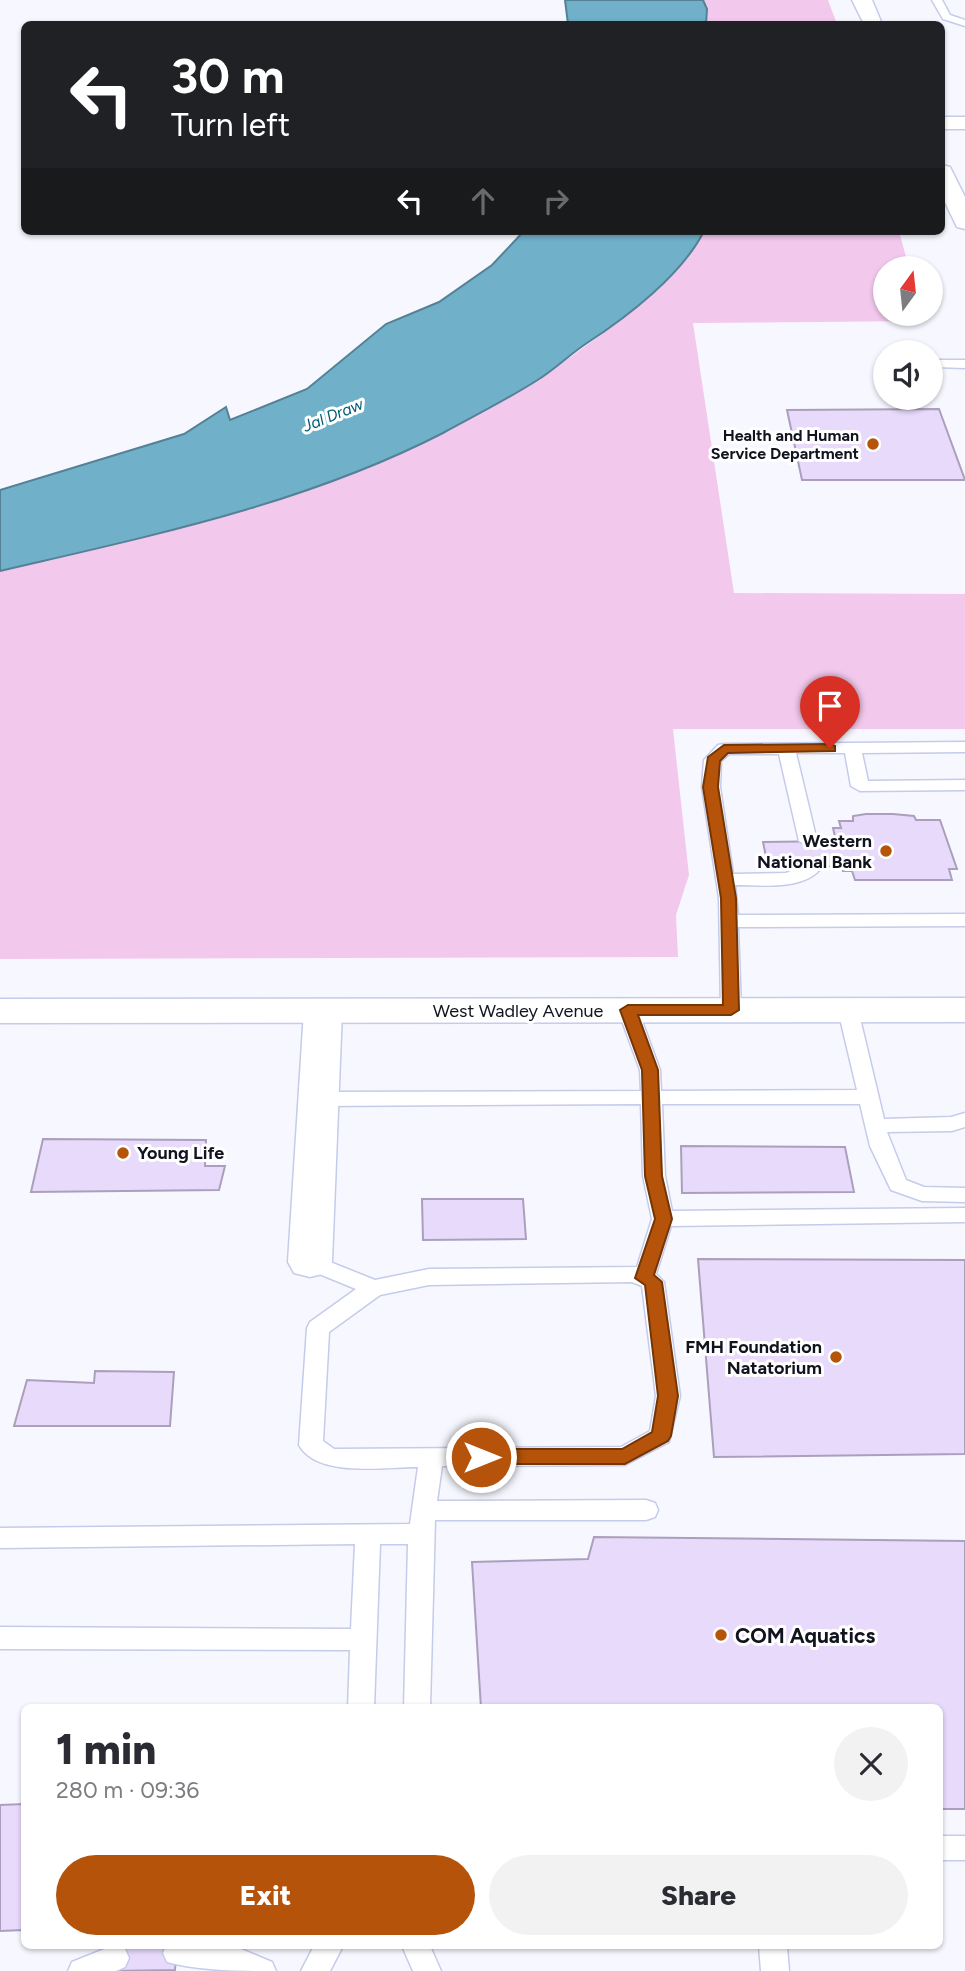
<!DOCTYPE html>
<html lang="en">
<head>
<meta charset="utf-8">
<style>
	:root { --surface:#fff; --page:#f2f2f3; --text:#2b2b33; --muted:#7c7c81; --accent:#b45309 }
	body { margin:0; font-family:Figtree,sans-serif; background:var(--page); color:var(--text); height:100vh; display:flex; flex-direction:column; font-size:26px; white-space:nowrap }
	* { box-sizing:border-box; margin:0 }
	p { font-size:23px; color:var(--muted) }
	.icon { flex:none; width:38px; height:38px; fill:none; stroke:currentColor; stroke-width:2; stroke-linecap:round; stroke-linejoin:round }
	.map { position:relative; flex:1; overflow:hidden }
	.sheet { position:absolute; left:21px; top:1704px; width:922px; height:245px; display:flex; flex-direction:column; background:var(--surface); border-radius:10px; box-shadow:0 2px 5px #0004 }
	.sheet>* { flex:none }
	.guide { position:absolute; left:21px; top:21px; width:924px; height:214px; border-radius:10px; box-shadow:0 2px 5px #0004; background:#202124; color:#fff; overflow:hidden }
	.needle { width:46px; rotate:15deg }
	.buttons { position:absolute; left:873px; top:256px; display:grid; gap:14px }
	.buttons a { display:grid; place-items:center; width:70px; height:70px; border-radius:50%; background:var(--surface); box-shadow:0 2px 5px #0004; font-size:35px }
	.pin { position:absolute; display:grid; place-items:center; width:60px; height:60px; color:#fff; margin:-72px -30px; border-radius:50% 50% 50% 0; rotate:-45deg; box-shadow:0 0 7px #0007 }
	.pin .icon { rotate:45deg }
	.me { position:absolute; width:77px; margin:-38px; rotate:90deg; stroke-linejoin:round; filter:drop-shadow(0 0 5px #0008) }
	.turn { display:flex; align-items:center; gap:24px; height:147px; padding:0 35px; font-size:32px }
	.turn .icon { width:91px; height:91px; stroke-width:2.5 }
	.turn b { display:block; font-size:49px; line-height:60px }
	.lanes { display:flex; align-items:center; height:66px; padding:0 35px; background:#0003; justify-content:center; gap:35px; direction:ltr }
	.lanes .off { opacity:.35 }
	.round { display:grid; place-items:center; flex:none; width:74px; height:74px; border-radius:37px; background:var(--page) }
	.headline { display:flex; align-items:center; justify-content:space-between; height:119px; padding:0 35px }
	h1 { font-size:42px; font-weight:800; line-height:52px }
	.action { display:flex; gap:14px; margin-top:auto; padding:14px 35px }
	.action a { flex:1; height:80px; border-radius:42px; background:var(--accent); color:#fff; font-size:28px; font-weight:800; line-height:80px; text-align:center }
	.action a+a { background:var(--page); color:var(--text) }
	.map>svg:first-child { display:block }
	.green { fill:#f3c8ed }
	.water { fill:#70b0c9; stroke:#548196; stroke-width:2 }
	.building { fill:#e7dafa; stroke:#ab9fbd; stroke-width:2 }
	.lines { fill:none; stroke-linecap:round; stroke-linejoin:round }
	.service-casing { stroke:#c5cbea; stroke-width:3 }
	.minor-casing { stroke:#c5cbea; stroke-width:3 }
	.tertiary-casing { stroke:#c5cbea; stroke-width:3 }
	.secondary-casing { stroke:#c5cbea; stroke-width:3 }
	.service { fill:#fff; fill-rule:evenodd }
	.minor { fill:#fff; fill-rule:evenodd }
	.tertiary { fill:#fff; fill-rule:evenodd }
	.secondary { fill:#fff; fill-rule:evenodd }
	.route { fill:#b45309; stroke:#753606; stroke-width:2 }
	.poi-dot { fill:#b4550a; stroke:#fff; stroke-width:2.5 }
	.labels { text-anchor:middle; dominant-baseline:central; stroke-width:6; stroke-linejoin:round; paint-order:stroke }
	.far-water-label { font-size:16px; font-style:italic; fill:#005c75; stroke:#fff }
	.far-poi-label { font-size:16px; font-weight:bold; fill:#11131e; stroke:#fff; text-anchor:end }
	.poi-label { font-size:18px; font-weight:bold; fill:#11131e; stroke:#fff; text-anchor:end }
	.street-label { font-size:18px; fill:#11131e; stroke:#fff }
	.near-poi-label { font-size:21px; font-weight:bold; fill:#11131e; stroke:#fff; text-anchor:start }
</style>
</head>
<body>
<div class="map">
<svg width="965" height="1971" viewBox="0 0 965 1971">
	<rect width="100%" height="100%" fill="#f7f8ff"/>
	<path class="green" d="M703 0H828L837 24H706L707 9Z
		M704 231H899L909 268H886V313H922L924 321 693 323 734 593 965 594V729H673L689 875 676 915 678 957 0 959V571L442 434 537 381 605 332 662 285Z"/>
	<path class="water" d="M565 0H703L707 9 706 24H568Z
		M524 231H704C682 275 627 317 587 343 569 355 554 370 536 381 506 400 474 416 443 433 305 504 150 536 0 571V490L184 434 226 407 230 420 307 389 386 324 439 302 492 265Z"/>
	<path class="building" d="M939 409 965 480H802L787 410Z
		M866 814H893L914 816 916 820H940L957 869H949L952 880H855L852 871H843L842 866 768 867 763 842 836 841 833 828H841L839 821H853V816Z
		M43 1139 206 1140 205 1166H225L219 1190 31 1192Z
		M681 1146 845 1147 854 1192 682 1193Z
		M422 1199H523L526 1239 423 1240Z
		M698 1259 965 1260V1454L714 1457Z
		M95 1371 174 1372 170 1426H14L27 1380 94 1383Z
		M594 1537 965 1541V1809H940V1708H481L472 1562 588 1559Z
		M24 1804V1930L0 1931V1805Z
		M117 1946H177L175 1970 111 1971Z"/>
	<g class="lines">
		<g class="service-casing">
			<path id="service" d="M932 0H942L950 15 965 20V26L943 19Z
				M940 360H965V368L935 367 933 364Z
				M965 742V752L862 753 868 781 965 780V790L860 791 851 786 845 753H796L817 841 808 846 799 841 779 754H729L721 761 720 787 733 874 786 873 813 862 822 867C804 891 762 885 735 885L738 915 965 914V926L738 927 741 1010 738 1014H724L721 1010 719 898 702 787 704 760 718 745 724 744Z
				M628 1004 635 1006 638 1010 660 1070 661 1091 857 1090 838 1010 841 1006H855L858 1010 884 1119 951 1117 965 1113V1127L952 1131 887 1132 906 1180 924 1187 965 1188V1202L922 1201 891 1190 870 1146 860 1104H662L665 1176 672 1211 965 1208V1222L671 1226 656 1274 664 1282 680 1396 669 1442 625 1465 442 1466 437 1501 646 1500 655 1503 658 1510 655 1517 646 1520H435L430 1708H404L408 1544H380L374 1708H348L350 1650 0 1649V1627L351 1629 355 1544 0 1548V1528L410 1524 418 1467C385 1467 317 1478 299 1445L307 1328 310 1322 356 1289 302 1267 299 1262 302 1257 310 1254 375 1280 429 1269 637 1267 652 1219 643 1176 641 1104 318 1106 311 1104 308 1099 311 1094 318 1092 641 1091 640 1070 618 1010 621 1006ZM632 1282 642 1286 656 1396 650 1431 621 1447 334 1449 323 1441 329 1332 380 1295 429 1285Z
				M940 1836H965V1860H940Z
				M112 1946 125 1949 129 1958 125 1967 116 1971H68L72 1962Z
				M166 1946H234L272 1962 276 1971C241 1971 200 1971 167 1962L163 1953Z
				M314 1946H343L330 1971H301Z
				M402 1946H430L441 1971H413Z
				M759 1946H787L789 1971H761Z"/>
		</g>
		<g class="minor-casing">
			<path id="minor" d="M323 999 337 1002 342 1011 332 1262 326 1273 310 1277 294 1273 288 1262 304 1011 309 1002Z"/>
		</g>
		<g class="tertiary-casing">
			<path id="tertiary" d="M942 117H965V129H942Z"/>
		</g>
		<g class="secondary-casing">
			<path id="secondary" d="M852 0H872L882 24H864Z
				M942 165 950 167 965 197V229L957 227 942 196Z
				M965 998V1022L0 1023V999Z"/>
		</g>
		<use href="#service" class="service"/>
		<use href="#minor" class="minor"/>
		<use href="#tertiary" class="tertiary"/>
		<use href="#secondary" class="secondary"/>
	</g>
	<path class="route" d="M830 744 835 746V751L728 753 720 761 718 787 736 898 739 1010 731 1015H638L658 1070 662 1176 672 1219 654 1275 662 1282 678 1396 671 1436 668 1441 625 1464H481L474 1462 471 1457 474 1452 481 1449H622L652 1432 658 1396 645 1285 635 1278 655 1219 645 1176 642 1070 620 1010 628 1005H723L721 898 703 787 708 757 724 745Z"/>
	<g class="poi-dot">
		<circle cx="873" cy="444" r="7"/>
		<circle cx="886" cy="851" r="7"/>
		<circle cx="123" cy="1153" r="7"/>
		<circle cx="836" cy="1357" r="7"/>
		<circle cx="721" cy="1635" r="7"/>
	</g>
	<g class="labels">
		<g class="far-water-label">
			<text transform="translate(333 415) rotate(-22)">Jal Draw</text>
		</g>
		<g class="far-poi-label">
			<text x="859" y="435">Health and Human<tspan x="859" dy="18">Service Department</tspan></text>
		</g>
		<g class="poi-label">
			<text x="872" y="841">Western<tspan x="872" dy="21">National Bank</tspan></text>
			<text x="137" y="1153" text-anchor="start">Young Life</text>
			<text x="822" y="1347">FMH Foundation<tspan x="822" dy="21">Natatorium</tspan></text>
		</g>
		<g class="street-label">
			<text x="518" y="1011">West Wadley Avenue</text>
		</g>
		<g class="near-poi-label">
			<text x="735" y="1635">COM Aquatics</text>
		</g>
	</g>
</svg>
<div class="buttons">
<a><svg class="needle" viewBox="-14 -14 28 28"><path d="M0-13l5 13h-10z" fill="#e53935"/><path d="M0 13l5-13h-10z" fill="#7c7c81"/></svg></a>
<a><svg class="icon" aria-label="sound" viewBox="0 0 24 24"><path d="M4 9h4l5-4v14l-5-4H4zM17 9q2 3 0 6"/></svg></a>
</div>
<div class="pin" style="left:830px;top:748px;background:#d93025"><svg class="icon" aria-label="arrive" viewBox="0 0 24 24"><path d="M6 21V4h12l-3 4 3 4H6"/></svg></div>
<svg class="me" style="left:481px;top:1457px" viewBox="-20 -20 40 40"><circle r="17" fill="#b45309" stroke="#fff" stroke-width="3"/><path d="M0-11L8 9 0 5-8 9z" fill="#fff"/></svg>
<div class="guide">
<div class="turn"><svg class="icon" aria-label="left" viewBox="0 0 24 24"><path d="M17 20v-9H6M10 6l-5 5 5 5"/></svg><div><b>30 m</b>Turn left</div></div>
<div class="lanes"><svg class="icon" aria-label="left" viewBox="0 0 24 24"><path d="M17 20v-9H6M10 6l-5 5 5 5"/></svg><svg class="icon off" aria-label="ahead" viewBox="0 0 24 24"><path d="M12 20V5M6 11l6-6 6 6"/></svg><svg class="icon off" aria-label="right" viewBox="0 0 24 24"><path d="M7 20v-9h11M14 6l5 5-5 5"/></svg></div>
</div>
<section class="sheet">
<div class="headline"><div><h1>1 min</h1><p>280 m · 09:36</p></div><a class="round"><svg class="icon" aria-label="close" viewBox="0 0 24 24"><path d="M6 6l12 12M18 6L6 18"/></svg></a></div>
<div class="action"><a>Exit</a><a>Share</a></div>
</section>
</div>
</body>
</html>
